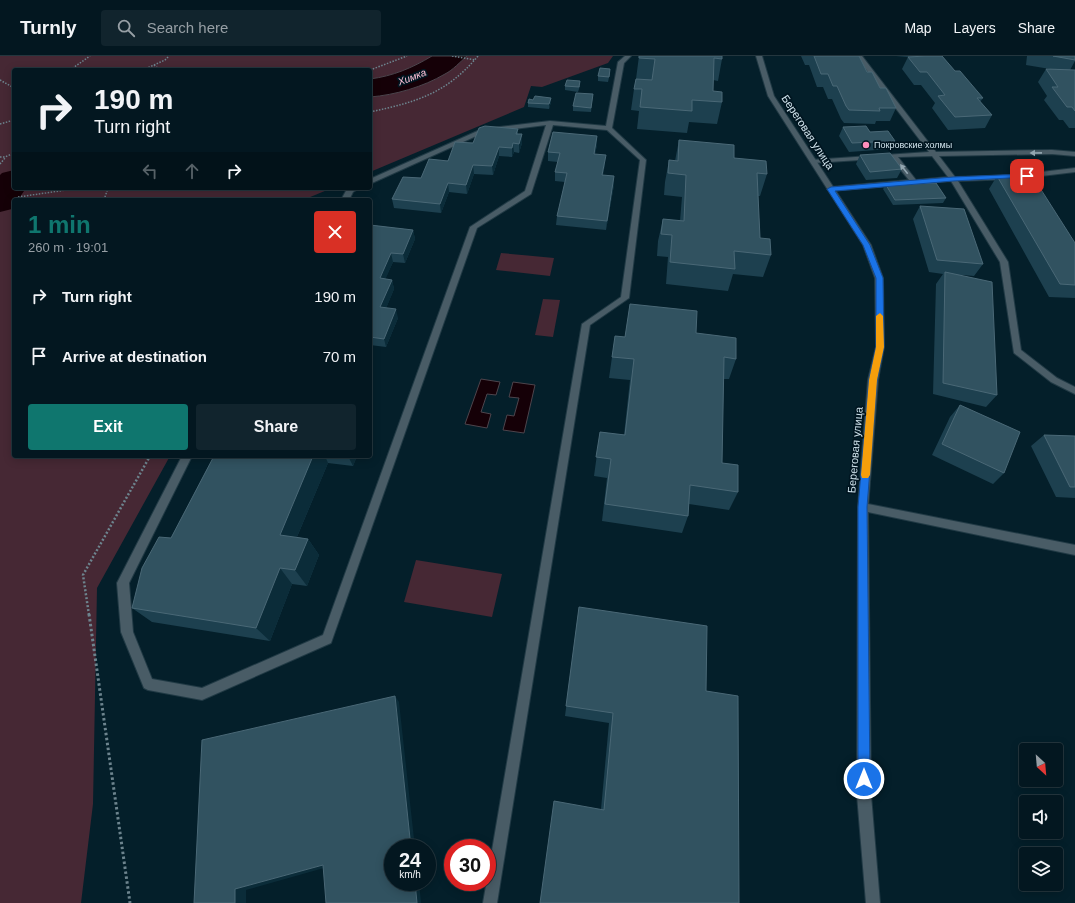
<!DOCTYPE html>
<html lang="en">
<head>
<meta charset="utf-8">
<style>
	:root { --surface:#031720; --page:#11242d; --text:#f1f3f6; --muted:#979fa5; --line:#24363e; --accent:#0f766e }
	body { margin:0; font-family:Arial,sans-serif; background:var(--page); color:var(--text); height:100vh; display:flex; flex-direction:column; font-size:15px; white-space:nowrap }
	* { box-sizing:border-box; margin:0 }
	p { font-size:13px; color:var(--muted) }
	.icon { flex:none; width:22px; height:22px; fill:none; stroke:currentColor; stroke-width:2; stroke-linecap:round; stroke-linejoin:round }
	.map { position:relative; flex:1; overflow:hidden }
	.panel { position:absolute; left:12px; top:142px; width:360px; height:260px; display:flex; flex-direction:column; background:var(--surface); border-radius:4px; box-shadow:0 2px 10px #0003,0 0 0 1px var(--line) }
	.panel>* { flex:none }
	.hud { position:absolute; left:12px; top:12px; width:360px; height:122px; border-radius:4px; box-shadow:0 2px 10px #0003,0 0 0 1px var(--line); background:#031720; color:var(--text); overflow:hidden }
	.needle { width:26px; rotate:154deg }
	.fabs { position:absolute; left:1019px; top:687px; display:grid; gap:8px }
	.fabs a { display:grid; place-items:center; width:44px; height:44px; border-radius:4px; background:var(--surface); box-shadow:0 2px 10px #0003,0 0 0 1px var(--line); font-size:20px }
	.speed { position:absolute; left:384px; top:783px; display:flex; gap:8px; font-size:20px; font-weight:700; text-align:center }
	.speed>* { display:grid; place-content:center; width:52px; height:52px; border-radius:50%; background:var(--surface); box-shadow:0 2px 10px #0003,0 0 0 1px var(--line); line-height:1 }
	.speed small { font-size:10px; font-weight:400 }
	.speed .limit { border:6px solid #d22; background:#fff; color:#111 }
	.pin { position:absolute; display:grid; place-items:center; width:34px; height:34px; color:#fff; margin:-17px; border-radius:8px; box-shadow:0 2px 6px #0006 }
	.me { position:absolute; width:44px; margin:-22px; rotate:0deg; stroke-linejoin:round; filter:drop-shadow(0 0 3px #0008) }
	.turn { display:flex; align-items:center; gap:14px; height:84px; padding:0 16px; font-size:18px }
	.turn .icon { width:52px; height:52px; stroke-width:2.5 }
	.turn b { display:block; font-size:28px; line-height:34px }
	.lanes { display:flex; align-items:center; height:38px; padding:0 16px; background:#0003; justify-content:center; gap:20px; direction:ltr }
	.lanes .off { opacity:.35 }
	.round { display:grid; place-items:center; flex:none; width:42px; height:42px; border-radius:4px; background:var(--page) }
	.summary { display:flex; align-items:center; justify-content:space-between; height:68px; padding:0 16px }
	h1 { font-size:24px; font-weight:700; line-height:30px; color:var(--accent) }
	.cta { display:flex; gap:8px; margin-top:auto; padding:8px 16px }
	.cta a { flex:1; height:46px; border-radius:4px; background:var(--accent); color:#fff; font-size:16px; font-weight:700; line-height:46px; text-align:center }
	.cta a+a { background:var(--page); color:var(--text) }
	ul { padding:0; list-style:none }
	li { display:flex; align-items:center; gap:12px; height:60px; padding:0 16px }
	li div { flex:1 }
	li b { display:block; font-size:15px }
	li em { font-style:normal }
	header { display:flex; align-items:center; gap:24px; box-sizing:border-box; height:56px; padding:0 20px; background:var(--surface); border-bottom:1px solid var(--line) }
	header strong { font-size:19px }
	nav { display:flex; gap:22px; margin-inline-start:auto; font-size:14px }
	.search { width:280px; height:36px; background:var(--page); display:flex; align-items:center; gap:10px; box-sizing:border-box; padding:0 14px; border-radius:4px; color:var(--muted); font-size:15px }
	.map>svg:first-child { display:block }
	.green { fill:#462834 }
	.water { fill:#150007; stroke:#4d444c }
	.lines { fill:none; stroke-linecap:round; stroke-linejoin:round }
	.stream { fill:#4d444c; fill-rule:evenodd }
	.river { fill:#150007; fill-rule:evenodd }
	.lane-casing { stroke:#213a45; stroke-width:2 }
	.street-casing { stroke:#213a45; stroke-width:2 }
	.path-far2 { stroke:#6d848e; stroke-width:1.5; stroke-dasharray:1.5 1.5; stroke-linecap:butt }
	.path-far1 { stroke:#6d848e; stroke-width:2.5; stroke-dasharray:2 2; stroke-linecap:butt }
	.path { stroke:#6d848e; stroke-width:3; stroke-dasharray:2.5 2.5; stroke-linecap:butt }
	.lane { fill:#495c66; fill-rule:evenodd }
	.street { fill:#495c66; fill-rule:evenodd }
	.wall { fill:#1d404f }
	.shaded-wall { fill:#0b2c39 }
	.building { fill:#315260; stroke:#4a6876 }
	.oneway { fill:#93a6b0 }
	.route { fill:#1a73e8; stroke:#114b97 }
	.slow { fill:#f59e0b }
	.poi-dot { fill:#fe8ebc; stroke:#001520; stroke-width:1.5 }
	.labels { text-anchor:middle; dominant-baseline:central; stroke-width:3.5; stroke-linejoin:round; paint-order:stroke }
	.far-poi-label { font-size:9px; fill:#d0e3ec; stroke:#001520; text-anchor:start }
	.far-water-label { font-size:10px; font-style:italic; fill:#fec2d8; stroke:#001520 }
	.street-label { font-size:11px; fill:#d0e3ec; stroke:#001520 }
</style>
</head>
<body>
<header>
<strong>Turnly</strong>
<div class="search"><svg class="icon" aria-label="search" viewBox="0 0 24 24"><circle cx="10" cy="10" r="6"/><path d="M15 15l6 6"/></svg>Search here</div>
<nav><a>Map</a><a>Layers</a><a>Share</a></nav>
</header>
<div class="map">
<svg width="1075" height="847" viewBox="0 0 1075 847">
	<rect width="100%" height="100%" fill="#041f2a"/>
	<path class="green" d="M0 0H432C412 12 393 20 370 23V14H14V132H332L303 144H14V400H170L97 532 93 748 81 847H0Z
		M467 0H613L608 7 542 31 531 30 524 51 370 116V41C395 39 423 31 445 18 453 14 460 6 467 0Z
		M501 197 554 202 550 220 496 214Z
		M543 243 560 244 553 281 535 279Z
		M416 504 502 518 492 561 404 546Z"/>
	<path class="water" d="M432 0H467C460 6 453 14 445 18 423 31 395 39 370 41V23C393 20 412 12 432 0Z
		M481 323 500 326 496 339 487 338 481 356 491 358 487 372 465 368Z
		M513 326 535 329 524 377 503 374 507 359 514 360 519 342 509 341Z"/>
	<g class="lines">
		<path class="stream" d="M14 124V126L0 129V125Z"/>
		<path class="river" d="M14 114V132H26L18 144H14L12 153 0 156V119L2 117Z"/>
		<g class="lane-casing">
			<path id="lane" d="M625 0H631L624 7 612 72 646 104 629 242 590 269 497 847H483L582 268 621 241 640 104 607 74 553 69 531 138 477 172 331 587 202 644 148 634 144 632 121 576 117 527 182 400H192L129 527 133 576 152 623 202 632 323 579 470 171 525 135 546 69 483 77 372 127 370 128V123L482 73 550 65 606 70 618 6Z
				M856 0H862L936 96 1052 94 1075 96V100L1052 98 939 100 955 121 1015 119 1075 112V116L1015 123 958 125 1008 206 1021 294 1057 322 1075 331V338L1051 326 1014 297 1000 206 951 125 831 135 827 133 831 131 909 124 891 102 813 107 811 106V104L929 96ZM932 100 948 121 916 124 898 101Z
				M350 132H360L353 136 349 144H341L347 133Z
				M863 447 1075 489V499L863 455 859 454 858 451 859 448Z"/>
		</g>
		<g class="street-casing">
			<path id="street" d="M756 0H762L774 40 871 189 883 222 884 291 878 324 868 451 871 739 880 847H866L857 739 858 451 868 324 876 291 875 222 863 189 768 40Z"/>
		</g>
		<path class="path-far2" d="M452 0 475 4
			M154 9 160 14
			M70 14 90 0
			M143 14 165 4 169 0
			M370 14 407 0
			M0 24 14 32
			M370 56C416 46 446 38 478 0
			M0 68 14 64
			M0 101H5L14 97
			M0 108 5 102
			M18 141 80 132
			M104 144 108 132"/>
		<path class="path-far1" d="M89 559 83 519 150 400"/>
		<path class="path" d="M89 558 130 847"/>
		<use href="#lane" class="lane"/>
		<use href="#street" class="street"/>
	</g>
	<path class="wall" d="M639 0H722V3L718 25 713 24V35L722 46 717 68 689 66 687 77 637 73 639 55 631 54 634 33 636 23Z
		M801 0H859L867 16 896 52 890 65H876L875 68 844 67 841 63 832 43H828L823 31H817L809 9H805Z
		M896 0H942L955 15 983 42 980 46 992 59 985 72 948 74 932 52 935 47 921 29H914L902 13 908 1Z
		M1027 0H1075V5L1070 14H1075V72H1069L1063 64H1059L1044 44 1047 40 1038 26 1046 13H1050L1026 9Z
		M610 17 608 26 598 25V20Z
		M565 30H580L578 36 565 34Z
		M593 38 591 56 573 55V50Z
		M551 42V46L549 53 528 51V47Z
		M843 71 870 76 895 85 890 93 849 96 839 80Z
		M518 73V78H522V87L519 97 514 96 512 101 499 100 493 119 474 118 467 138 449 136 441 157 394 152 392 143 421 122 473 87Z
		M597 80V89L595 98 605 108 603 119 614 129 606 174 556 169 557 160 565 126 555 125V116L558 106 548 105V96Z
		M679 84 734 102 767 118 760 140H758L760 182 771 199 763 221 733 218 728 235 666 228 668 201 657 200 658 185 663 163 680 165 682 141 664 139 665 126 669 104 675 105Z
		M860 99 902 113 897 122 866 124 856 108Z
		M997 120 1075 187V242L1049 241 989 133Z
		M886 129 946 142 943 147 893 149 883 133Z
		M920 150 983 208 974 220 962 219 997 339 986 351 933 338 936 228 943 218 929 216 913 163Z
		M370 169 413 174 415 183 405 207 393 206 385 223 392 224 394 233 386 252 398 262 386 291 370 289Z
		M630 248 696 277 736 303 729 323H723L722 407 738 436 729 454 689 448 688 460 682 477 602 465 607 422 594 420 600 376 624 379 630 324 609 322 615 280 625 281Z
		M960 349 1004 417 993 428 932 399 950 361Z
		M1044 379 1075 380V442L1056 441 1031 390Z
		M214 400H357L353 410 328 407 297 481 308 483 319 499 307 530 292 528 270 585 152 566 132 552 171 482Z
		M579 551 706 635 739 847 601 753 609 667 565 660Z"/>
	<path class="shaded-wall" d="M551 42V46L549 53V48Z
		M522 78V87L519 97V88Z
		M597 80V89L593 107 594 98Z
		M513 87 514 96 512 101V92Z
		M499 91V100L493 119 492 110Z
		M606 99 605 108 601 128 602 119Z
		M473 109 474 118 467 138 466 129Z
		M614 120V129L606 174 607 165Z
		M448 127 449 136 441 157 440 148Z
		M413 174 415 183 405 207 403 198Z
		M391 197 393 206 382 231 380 222Z
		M392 224 394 233 383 260 380 251Z
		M396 253 398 262 386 291 384 283Z
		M313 400H325L328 407 291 495 280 479Z
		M348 400H357L353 410Z
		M308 483 319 499 307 530 295 514Z
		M280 512 292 528 270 585 256 572Z
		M395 640 399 646 415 792H411Z
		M323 809 331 810 246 834V847H235V833Z
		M415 826H419L421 847H417Z"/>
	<path class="building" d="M639 0H722V3L714 2 713 35 722 36V46L692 44V55L640 51 642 33H634L636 23 652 24 655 3 639 2Z
		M814 0H859L867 16H872L880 32H886L896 52H879L880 55 849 54 846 50 837 30H833L828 18H821Z
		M926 0H942L955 15H960L983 42H977L992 59 955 61 938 40 945 39 927 16H920L908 1Z
		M1053 0H1075V4Z
		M600 12 610 13 609 21 598 20Z
		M1046 13 1075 14V55L1072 51H1067L1052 31H1058Z
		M567 24 580 25 579 31 565 30Z
		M576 37 593 38 591 52 573 50Z
		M535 40 551 42 549 48 528 47 529 43 533 44Z
		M485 70 518 73 516 78H522L519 88 513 87 512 92 499 91 492 110 473 109 466 129 448 127 440 148 392 143 403 121 421 122 429 103 448 105 455 86 473 87 479 72Z
		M866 70 870 76 888 75 895 85 852 87 843 71Z
		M553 76 597 80 594 98 606 99 602 119 614 120 607 165 557 160 567 117 555 116 560 97 548 96Z
		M679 84 734 89V102L766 105 767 118 757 117 760 182 770 183 771 199 734 195 735 213 670 206 672 179 661 178 663 163 684 165 686 119 668 117 669 104 678 105Z
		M890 97 902 113 870 116 860 99Z
		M997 120 1033 121 1075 187V229L1060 228Z
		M936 127 946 142 895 144 886 129Z
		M920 150 964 153 983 208 937 204Z
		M370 169 413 174 403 198 391 197 380 222 392 224 380 251 396 253 384 283 370 281Z
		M945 216 992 226 997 339 943 327Z
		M630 248 697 255 696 277 736 282V303L724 301 722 407 738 409V436L690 429 688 460 605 448 611 403 596 401 600 376 625 379 634 303 612 301 615 280 625 281Z
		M960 349 1020 376 1004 417 942 388Z
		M1044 379 1075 380V431H1070Z
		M214 400H313L280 479 308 483 295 514 280 512 256 572 132 552 142 512 159 481 171 482Z
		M579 551 707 570 706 635 738 640 739 847H540L554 745 604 754 613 657 566 650Z
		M395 640 411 792H393V826H415L417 847H326L323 809 235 833V847H194L202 684Z"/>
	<defs><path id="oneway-solid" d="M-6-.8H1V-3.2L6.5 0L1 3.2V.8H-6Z"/></defs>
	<g class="oneway">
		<use href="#oneway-solid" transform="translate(1036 97) rotate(179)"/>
		<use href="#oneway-solid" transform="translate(904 113) rotate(-128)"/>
	</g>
	<path class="route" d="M1027 118H1029V121L953 125 835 135 870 189 883 222 884 291 877 324 867 451 870 723 868 727 864 729 860 727 858 723V451L869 324 876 291V222L863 189 827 133 831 131 953 121Z"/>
	<path class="slow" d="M880 257 883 260 884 291 877 324 870 419 868 422H862L861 419 869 324 876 291V260Z"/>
	<circle class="poi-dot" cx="866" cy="89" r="4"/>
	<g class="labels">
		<g class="far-poi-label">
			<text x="874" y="89">Покровские холмы</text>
		</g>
		<g class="far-water-label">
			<text transform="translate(412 21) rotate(-21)">Химка</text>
		</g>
		<g class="street-label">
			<text transform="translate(808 76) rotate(57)">Береговая улица</text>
			<text transform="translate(855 394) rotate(-85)">Береговая улица</text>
		</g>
	</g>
</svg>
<div class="fabs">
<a><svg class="needle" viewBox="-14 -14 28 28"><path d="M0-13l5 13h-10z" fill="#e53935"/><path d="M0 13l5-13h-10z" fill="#979fa5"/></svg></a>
<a><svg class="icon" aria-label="sound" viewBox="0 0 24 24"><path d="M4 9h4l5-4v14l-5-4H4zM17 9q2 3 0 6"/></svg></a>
<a><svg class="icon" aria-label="layers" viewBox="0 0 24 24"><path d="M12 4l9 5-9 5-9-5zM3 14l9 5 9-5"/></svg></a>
</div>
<div class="speed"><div>24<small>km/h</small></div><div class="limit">30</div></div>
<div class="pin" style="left:1027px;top:120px;background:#d93025"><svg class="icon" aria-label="arrive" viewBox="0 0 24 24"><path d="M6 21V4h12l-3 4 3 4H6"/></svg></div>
<svg class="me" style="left:864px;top:723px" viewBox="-20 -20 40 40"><circle r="17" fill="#1a73e8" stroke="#fff" stroke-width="3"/><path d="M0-11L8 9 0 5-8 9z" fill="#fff"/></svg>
<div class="hud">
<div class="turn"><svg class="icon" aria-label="right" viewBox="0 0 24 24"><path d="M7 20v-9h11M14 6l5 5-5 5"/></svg><div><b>190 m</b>Turn right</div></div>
<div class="lanes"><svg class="icon off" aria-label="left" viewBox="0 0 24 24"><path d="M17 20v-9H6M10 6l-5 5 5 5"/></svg><svg class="icon off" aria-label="ahead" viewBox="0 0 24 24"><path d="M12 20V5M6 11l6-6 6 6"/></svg><svg class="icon" aria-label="right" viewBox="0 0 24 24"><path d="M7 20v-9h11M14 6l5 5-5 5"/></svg></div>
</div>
<section class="panel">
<div class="summary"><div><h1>1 min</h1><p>260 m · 19:01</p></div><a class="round" style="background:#d93025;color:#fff"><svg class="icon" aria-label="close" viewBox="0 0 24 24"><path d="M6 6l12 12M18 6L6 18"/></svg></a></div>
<ul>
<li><svg class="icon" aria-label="right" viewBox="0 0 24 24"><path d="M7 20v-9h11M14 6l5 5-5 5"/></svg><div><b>Turn right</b></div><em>190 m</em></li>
<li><svg class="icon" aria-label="arrive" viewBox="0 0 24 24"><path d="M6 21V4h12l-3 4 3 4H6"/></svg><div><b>Arrive at destination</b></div><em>70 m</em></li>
</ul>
<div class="cta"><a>Exit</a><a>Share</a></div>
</section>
</div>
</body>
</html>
